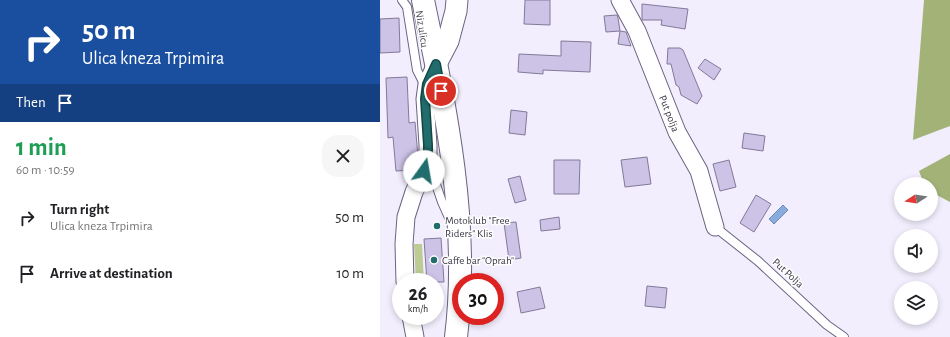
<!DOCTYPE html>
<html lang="en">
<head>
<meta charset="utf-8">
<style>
	:root { --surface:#fff; --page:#f6f6f6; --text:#202124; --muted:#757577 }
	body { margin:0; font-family:"Alegreya Sans",sans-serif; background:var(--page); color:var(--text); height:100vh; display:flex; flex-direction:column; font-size:15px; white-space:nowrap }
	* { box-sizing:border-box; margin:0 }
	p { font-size:13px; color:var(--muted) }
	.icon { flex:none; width:22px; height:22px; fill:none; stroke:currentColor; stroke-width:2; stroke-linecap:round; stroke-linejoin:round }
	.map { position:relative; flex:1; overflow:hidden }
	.panel { display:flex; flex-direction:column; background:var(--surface); width:380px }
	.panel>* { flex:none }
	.top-card { background:#1a4fa0; color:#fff; overflow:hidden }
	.needle { width:26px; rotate:258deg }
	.tools { position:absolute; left:514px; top:177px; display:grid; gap:8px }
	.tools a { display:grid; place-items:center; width:44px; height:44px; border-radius:50%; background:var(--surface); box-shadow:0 2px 6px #0003; font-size:20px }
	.speed { position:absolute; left:12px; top:273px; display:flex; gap:8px; font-size:20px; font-weight:700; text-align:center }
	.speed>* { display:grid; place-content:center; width:52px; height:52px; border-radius:50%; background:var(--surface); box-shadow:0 2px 6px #0003; line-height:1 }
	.speed small { font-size:10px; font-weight:400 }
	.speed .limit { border:6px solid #d22; background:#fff; color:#111 }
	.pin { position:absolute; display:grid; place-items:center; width:34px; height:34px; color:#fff; margin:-17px; border:2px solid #fff; border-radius:50%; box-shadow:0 1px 4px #0007 }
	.me { position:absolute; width:44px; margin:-22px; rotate:13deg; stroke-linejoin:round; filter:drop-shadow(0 0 3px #0008) }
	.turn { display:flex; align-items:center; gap:14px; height:84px; padding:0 16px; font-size:18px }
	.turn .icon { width:52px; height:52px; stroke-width:2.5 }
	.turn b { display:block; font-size:28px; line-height:34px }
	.then { display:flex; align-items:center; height:38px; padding:0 16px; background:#0003; gap:8px; font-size:15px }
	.round { display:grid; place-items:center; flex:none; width:42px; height:42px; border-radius:16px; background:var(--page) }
	.head { display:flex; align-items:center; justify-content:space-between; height:68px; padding:0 16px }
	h1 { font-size:24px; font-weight:600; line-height:30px; color:#1e9e55 }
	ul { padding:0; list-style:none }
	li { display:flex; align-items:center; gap:12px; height:56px; padding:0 16px }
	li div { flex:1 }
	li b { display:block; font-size:15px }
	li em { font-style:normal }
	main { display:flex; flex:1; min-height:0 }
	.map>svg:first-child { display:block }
	.green { fill:#bdcc95 }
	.forest { fill:#a3b378 }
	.water { fill:#87acdd; stroke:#7089b0 }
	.building { fill:#cdc3e7; stroke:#837999 }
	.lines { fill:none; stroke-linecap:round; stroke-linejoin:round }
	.service-casing { stroke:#6b6281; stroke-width:10 }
	.minor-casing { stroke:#6b6281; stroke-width:19 }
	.tertiary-casing { stroke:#6b6281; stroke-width:23 }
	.secondary-casing { stroke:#6b6281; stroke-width:24 }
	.service { stroke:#fff; stroke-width:8 }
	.minor { stroke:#fff; stroke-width:17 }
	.tertiary { stroke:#fff; stroke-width:21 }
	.secondary { stroke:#fff; stroke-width:22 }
	.route-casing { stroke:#154646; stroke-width:10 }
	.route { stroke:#216c6c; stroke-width:7 }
	.poi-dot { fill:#216c6c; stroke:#fefefe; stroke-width:1.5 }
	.labels { text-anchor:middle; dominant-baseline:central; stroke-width:3; stroke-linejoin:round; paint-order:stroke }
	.street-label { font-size:11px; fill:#3c3846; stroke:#fefefe }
	.poi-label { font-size:11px; fill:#3c3846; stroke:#fefefe; text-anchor:start }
</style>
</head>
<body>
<main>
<section class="panel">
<div class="top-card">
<div class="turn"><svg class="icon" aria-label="right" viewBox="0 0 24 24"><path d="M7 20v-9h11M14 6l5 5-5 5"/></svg><div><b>50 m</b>Ulica kneza Trpimira</div></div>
<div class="then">Then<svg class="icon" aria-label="arrive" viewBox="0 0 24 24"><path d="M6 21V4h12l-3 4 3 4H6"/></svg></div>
</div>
<div class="head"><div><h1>1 min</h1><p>60 m · 10:59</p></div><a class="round"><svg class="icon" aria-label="close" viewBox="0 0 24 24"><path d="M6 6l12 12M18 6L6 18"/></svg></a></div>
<ul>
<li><svg class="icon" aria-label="right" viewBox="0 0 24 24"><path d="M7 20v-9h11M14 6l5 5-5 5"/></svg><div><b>Turn right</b><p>Ulica kneza Trpimira</p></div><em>50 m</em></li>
<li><svg class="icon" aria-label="arrive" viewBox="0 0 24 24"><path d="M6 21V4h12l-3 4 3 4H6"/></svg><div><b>Arrive at destination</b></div><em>10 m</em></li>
</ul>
</section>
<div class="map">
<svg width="570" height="337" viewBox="0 0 570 337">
	<rect width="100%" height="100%" fill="#f2eefd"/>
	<path class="green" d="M34 244H42L44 282H36Z"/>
	<path class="forest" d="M544 0H570V126L533 140Z
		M570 154V202L551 192V184H544L539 171Z"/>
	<path class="water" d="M403 205 408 210 394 224 389 219Z"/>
	<path class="building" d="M145 0H170V25L144 24Z
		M262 4 308 9 305 29 281 25 282 20H262Z
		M237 15 238 18 240 31 226 32 224 16Z
		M19 18 20 52 0 53V19Z
		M240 31 246 32 251 46 238 44Z
		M181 41 211 42 210 72 163 70V74L138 72 139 54 181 56Z
		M288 48H300L303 50 322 96 317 104 301 95 299 87 296 85 291 64H287Z
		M325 59 341 69 334 80 318 68Z
		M27 77 29 123 35 122 38 157 33 170 16 171 13 137 8 138 6 78Z
		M131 110 147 112 145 135 129 133Z
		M364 133 385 136 383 151 362 148Z
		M267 157 271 184 245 187 241 160Z
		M174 160H200L199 194H174Z
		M349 160 356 187 340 191 333 164Z
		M140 176 146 200 135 203 128 179Z
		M376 195 391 204 374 232 360 223Z
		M179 217 180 229 161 231 160 220Z
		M136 222 141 258 129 260 124 223Z
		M61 238 64 282H47L44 239Z
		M267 286 287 288 285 308 265 306Z
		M160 287 165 308 141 313 137 292Z"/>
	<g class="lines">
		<g class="service-casing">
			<path id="service" d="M22 0 27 7 37 70 42 80 47 84
				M49 164 62 202 71 222
				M335 227 378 261 447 325 464 337"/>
		</g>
		<g class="minor-casing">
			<g id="minor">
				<path id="s1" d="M240 0 257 31 297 132 319 171 335 227"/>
				<path d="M25 282 24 244 26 217 34 192 44 171 48 159V145L45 99 47 84 56 64"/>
				<path d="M31 316 35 337"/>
			</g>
		</g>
		<g class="tertiary-casing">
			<path id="tertiary" d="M56 64 68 41 76 11 77 0"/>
		</g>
		<g class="secondary-casing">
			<path id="secondary" d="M43 0C66 110 90 224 76 337"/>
		</g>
		<use href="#service" class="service"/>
		<use href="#minor" class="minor"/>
		<use href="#tertiary" class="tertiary"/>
		<use href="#secondary" class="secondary"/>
	</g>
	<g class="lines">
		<g class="route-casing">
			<path id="route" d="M44 171 48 159V145L45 99 47 84 56 64 61 91"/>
		</g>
		<use href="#route" class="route"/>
	</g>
	<g class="poi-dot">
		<circle cx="57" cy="226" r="4"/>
		<circle cx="54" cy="260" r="4"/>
	</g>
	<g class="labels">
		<g class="street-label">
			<text transform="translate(42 29) rotate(81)">Niz ulicu</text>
			<text stroke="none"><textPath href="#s1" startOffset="124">Put polja</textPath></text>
			<text transform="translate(408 273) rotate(43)">Put Polja</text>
		</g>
		<g class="poi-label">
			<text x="65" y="220">Motoklub "Free<tspan x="65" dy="13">Riders" Klis</tspan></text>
			<text x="62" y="260">Caffe bar "Oprah"</text>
		</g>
	</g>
</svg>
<div class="tools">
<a><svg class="needle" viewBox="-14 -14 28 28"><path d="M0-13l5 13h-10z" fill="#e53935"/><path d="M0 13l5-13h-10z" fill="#757577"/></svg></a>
<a><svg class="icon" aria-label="sound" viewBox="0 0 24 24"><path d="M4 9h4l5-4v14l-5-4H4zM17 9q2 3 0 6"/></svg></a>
<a><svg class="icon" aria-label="layers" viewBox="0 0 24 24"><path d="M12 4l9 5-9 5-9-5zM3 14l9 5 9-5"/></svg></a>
</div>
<div class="speed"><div>26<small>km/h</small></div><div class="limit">30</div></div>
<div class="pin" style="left:61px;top:91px;background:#d93025"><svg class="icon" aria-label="arrive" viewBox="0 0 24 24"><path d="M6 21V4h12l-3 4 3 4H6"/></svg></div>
<svg class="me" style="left:44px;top:171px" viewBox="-20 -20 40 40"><circle r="19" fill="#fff"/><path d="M0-13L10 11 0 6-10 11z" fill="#216c6c"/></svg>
</div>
</main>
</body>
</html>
